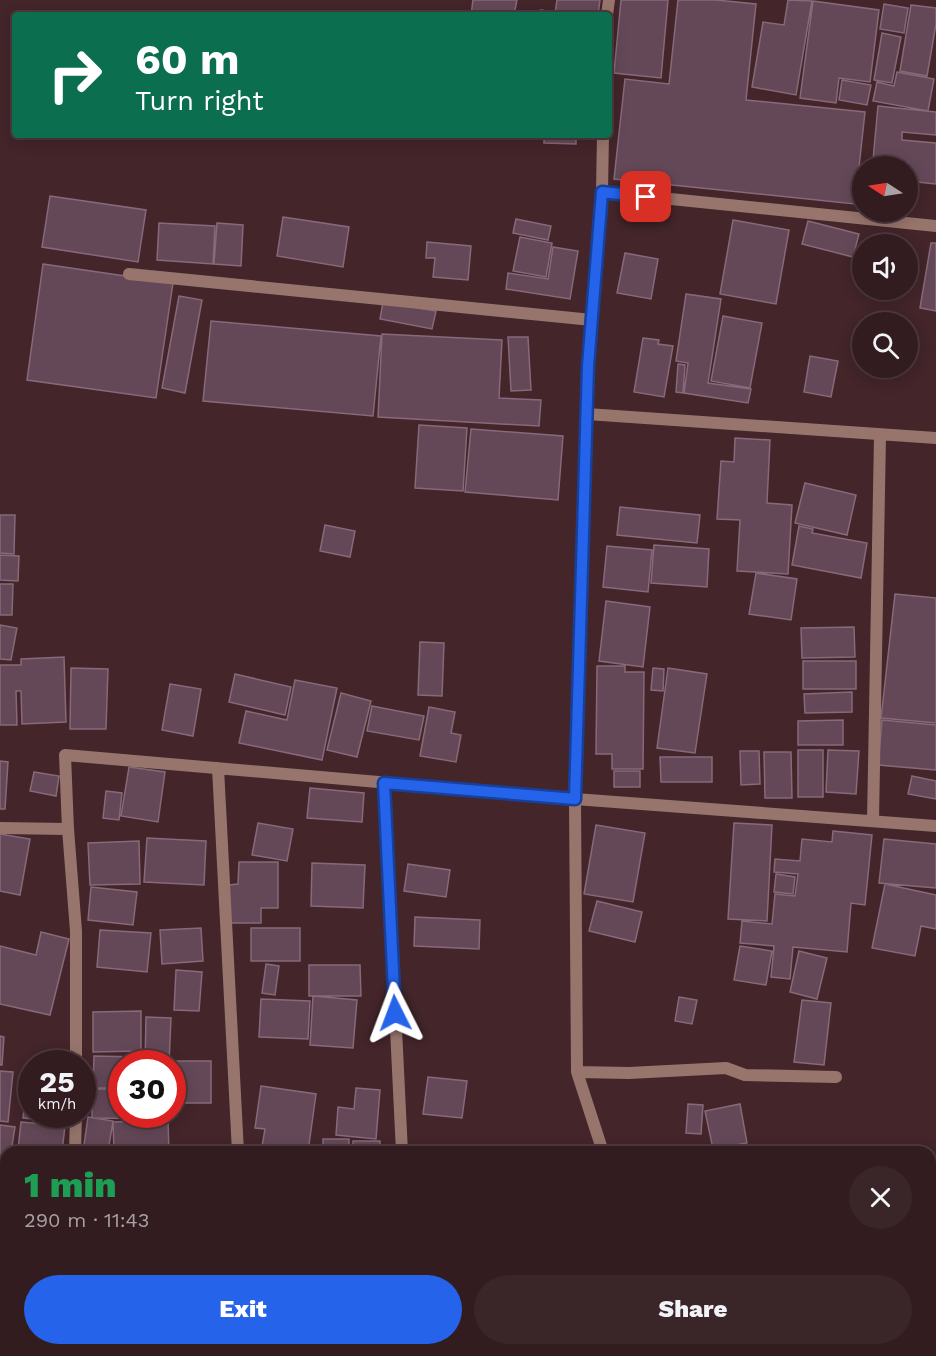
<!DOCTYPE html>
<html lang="en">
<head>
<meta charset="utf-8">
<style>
	:root { --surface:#321c20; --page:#3a2529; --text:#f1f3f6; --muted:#a8a1a5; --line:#4d3a3e; --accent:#2563eb }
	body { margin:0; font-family:"Work Sans",sans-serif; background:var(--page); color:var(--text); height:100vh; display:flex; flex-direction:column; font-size:22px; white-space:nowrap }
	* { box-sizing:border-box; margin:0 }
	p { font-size:20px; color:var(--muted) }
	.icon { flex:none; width:33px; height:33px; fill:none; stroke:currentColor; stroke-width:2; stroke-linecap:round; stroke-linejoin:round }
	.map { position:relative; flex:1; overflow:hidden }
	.details { position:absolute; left:0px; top:1146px; width:936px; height:210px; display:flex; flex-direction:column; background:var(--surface); border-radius:18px 18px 0 0; box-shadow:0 3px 15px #0003,0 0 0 2px var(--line) }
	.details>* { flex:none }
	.top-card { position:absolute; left:12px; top:12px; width:600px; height:126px; border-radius:6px; box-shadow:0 3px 15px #0003,0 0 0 2px var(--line); background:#0b6e4f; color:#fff; overflow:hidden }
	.needle { width:39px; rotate:282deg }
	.tools { position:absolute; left:852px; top:156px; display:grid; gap:12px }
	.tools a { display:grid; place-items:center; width:66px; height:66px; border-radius:50%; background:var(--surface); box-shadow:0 3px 15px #0003,0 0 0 2px var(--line); font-size:30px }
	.speed { position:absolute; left:18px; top:1050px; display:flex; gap:12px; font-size:30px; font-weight:700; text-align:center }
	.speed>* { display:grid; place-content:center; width:78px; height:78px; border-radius:50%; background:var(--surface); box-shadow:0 3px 15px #0003,0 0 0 2px var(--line); line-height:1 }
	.speed small { font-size:15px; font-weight:400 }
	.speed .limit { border:9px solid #d22; background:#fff; color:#111 }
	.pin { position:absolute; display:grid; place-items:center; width:51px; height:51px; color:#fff; margin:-26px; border-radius:12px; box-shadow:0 3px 9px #0006 }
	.me { position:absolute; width:66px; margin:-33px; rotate:357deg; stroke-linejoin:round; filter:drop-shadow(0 0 4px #0008) }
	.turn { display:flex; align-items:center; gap:21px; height:126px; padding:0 24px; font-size:27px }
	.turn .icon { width:78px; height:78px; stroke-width:2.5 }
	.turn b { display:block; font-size:42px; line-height:51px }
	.round { display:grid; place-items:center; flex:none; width:63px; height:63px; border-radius:32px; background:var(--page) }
	.headline { display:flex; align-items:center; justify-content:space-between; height:102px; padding:0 24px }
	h1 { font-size:36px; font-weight:800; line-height:45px; color:#1e9e55 }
	.action { display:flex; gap:12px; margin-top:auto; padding:12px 24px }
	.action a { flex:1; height:69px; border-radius:36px; background:var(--accent); color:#fff; font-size:24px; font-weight:800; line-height:69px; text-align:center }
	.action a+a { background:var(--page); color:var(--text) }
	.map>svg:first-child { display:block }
	.building { fill:#644858; stroke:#87697a; stroke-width:1.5 }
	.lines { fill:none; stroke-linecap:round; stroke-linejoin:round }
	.minor { stroke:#97756c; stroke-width:12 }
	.route-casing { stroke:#184099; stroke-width:15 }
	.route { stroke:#2563eb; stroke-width:10 }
</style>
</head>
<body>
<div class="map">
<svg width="936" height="1356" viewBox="0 0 936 1356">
	<rect width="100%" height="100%" fill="#43252a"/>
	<path class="building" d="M473 0H517L514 15H471Z
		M557 0H600L598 15H540L541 10 555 13Z
		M621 0H668L661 78 614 73Z
		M678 0H716L756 4 746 100 865 112 855 204 614 179 625 79 669 84Z
		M788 0 812 1 796 95 752 87 763 22 784 25Z
		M813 1 879 10 870 82 839 78 836 103 800 98Z
		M884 4 908 8 904 33 880 29Z
		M911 5 936 8V24L927 76 900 71Z
		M882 33 901 37 892 83 874 80Z
		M897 72 934 79 928 111 873 101 877 82 894 86Z
		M842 80 871 85 867 105 839 100Z
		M878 106 936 112V135L902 132V140L936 143V184L908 181V163L873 160Z
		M544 135H576V144L544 143Z
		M50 196 146 210 138 262 42 247Z
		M283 217 349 227 343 267 277 256Z
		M516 219 551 226 548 240 513 233Z
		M733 220 789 230 776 304 720 294Z
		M808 221 859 234 853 257 802 244Z
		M159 223 215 226 213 264 157 260Z
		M217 223 243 225 241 266 214 264Z
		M520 237 552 243 546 277 513 271Z
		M427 242 471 246 468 280 433 277 435 258H426Z
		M931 243H936V311L920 308Z
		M553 247 578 251 570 299 506 289 508 273 548 279Z
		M625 253 658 259 651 299 617 293Z
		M43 264 173 283 156 398 27 380Z
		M686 294 721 299 708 383 751 389 748 403 684 393 688 363 676 361Z
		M179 296 202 300 185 393 162 388Z
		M383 302 436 311 432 329 380 319Z
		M723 316 762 323 750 388 711 381Z
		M211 321 381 336 373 416 203 401Z
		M382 334 502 340 499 398 541 400 539 426 378 417Z
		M508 337H528L531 390 511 391Z
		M643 338 659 340 658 344 673 346 664 397 634 392Z
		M810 356 838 361 831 397 804 392Z
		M678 364 685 365 683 393 676 392Z
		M419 425 467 428 463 491 415 488Z
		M471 429 563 436 558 500 465 492Z
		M735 438 770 440 767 503 792 505 788 574 737 571 740 520 717 519 721 461 734 462Z
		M805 483 856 495 847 535 795 523Z
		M620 507 700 515 697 543 617 535Z
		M0 515H15L14 554 0 553Z
		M325 525 355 531 350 557 320 551Z
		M799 526 813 529 812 533 867 543 861 578 792 565Z
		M654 545 709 549 707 587 651 583Z
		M607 546 652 550 648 592 603 587Z
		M0 555 19 556 18 581 0 580Z
		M756 573 797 579 791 620 749 614Z
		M0 584H13L12 615H0Z
		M895 594 936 598V723L881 718Z
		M606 601 650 607 643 667 599 661Z
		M0 625 17 628 11 660 0 659Z
		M854 627 855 657 802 658 801 628Z
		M420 642 444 643 442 696 418 695Z
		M64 657 66 722 22 724 21 691H16L17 725H0V665H21V659Z
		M803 661H856V689H803Z
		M597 666H625V672H644L643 769H612V754H596Z
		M71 668 108 669 106 729H70Z
		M653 668 664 669 663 691 651 690Z
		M668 668 707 674 695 753 657 748Z
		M235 674 291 687 285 715 229 702Z
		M295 680 337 688 322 760 239 743 246 711 287 720Z
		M170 684 201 689 193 736 162 730Z
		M852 692V712L805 713 804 694Z
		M341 693 371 701 357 757 327 750Z
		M372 706 424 716 419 740 367 731Z
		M429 707 455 712 451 733 461 735 456 762 420 756Z
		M843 720V745H798V721Z
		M882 720 936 725V770L878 765Z
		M798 750H823V797H798Z
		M828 750 859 751 856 794 826 792Z
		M740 751H759L760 784 741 785Z
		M764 752H791L792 798H765Z
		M660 757H712V782H661Z
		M0 761 8 762 5 809H0Z
		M129 767 165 772 158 822 121 816Z
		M614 771H640V787H614Z
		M34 772 59 776 56 796 30 791Z
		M912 776 936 781V799L908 794Z
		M310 788 364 793 362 822 307 818Z
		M106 791 122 793 119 820 103 818Z
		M258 823 293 829 287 861 252 855Z
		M734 823 772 825 767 921 728 919Z
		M596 825 645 833 633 902 584 894Z
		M833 831 872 835 865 905 851 903 847 952 793 947 790 979 771 977 774 946 740 943 742 921 772 924 775 894 795 896 798 874 774 872 775 859 800 861 802 839 832 842Z
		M0 834 30 839 20 895 0 891Z
		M147 838 206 841 204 885 144 882Z
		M884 839 936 844V888L879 883Z
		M139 841 140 884 90 885 88 843Z
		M239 862H278V908H261V923H228L229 885 238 884Z
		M312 863 365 865 363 908 311 906Z
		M408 864 450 870 446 897 404 891Z
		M776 874 795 877 793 894 774 892Z
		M885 884 936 895V929L921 926 915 956 872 948Z
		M91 887 137 892 133 925 88 920Z
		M597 901 642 912 635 942 589 931Z
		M415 917 480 920 479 949 414 946Z
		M201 928 203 961 162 964 160 930Z
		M251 928H300V961H251Z
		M100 930 151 933 147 972 97 967Z
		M41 932 69 939 50 1015 0 1004V946L36 955Z
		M740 946 772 951 766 985 734 980Z
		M799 951 827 958 817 999 790 992Z
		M266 964 279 966 275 995 262 993Z
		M309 965H360L361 996H309Z
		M176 970 202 972 199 1011 174 1010Z
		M313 996 357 1000 353 1048 310 1045Z
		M679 997 697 1000 692 1024 675 1021Z
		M261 999 310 1001 308 1039 259 1037Z
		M802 1000 831 1003 824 1065 794 1062Z
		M141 1011V1051L93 1052V1012Z
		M146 1017 171 1018 169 1064H145Z
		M0 1036 4 1037 2 1065H0Z
		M94 1056 142 1057V1064H122V1088H93Z
		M175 1061H211V1103H174Z
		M0 1071 13 1072 8 1122 0 1121Z
		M28 1073H32V1114H59L58 1121 23 1118Z
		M428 1077 467 1081 462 1118 423 1114Z
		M261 1086 316 1094 308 1152H261L265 1129 255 1128Z
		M356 1088 380 1090 376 1139 336 1135 338 1107 354 1109Z
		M92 1089H122V1114H166V1119L92 1118Z
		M688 1104 703 1105 701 1134 686 1133Z
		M740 1104 747 1143 713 1149 705 1111Z
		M88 1117 113 1121 108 1152H83Z
		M168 1120 169 1152H114L113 1122Z
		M21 1122 65 1126 62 1152 18 1149Z
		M0 1125 15 1127 11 1152H6V1155L0 1154Z
		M323 1139H349V1152H323Z
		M353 1141H380V1152H353Z
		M0 1179H6V1215H0Z
		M936 1247V1283L932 1284 931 1248Z
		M508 1350H557L558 1356H509Z"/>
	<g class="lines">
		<path class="minor" d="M607 15 609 0
			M602 192 936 226
			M129 274 592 320
			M587 414 936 438
			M218 768 238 1152
			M384 783 402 1152
			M873 821 880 436
			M0 828 68 829
			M76 1064V931L68 829 65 755 575 799 936 826
			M577 1072 575 799 588 366 602 192 603 135
			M75 1152 76 1114
			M603 1152 577 1072 629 1073 726 1068 745 1075 836 1077
			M930 1233H936
			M610 1350 612 1356"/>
	</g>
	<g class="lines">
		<g class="route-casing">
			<path id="route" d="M395 1013 384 783 575 799 588 366 602 192 646 197"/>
		</g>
		<use href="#route" class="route"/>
	</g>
</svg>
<div class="tools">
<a><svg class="needle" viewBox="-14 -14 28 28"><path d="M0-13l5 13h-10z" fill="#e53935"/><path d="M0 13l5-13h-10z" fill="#a8a1a5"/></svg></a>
<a><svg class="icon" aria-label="sound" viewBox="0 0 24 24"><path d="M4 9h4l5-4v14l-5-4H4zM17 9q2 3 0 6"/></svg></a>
<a><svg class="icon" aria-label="search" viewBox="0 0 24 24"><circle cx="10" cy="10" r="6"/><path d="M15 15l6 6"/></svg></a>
</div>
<div class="speed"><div>25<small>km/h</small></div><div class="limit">30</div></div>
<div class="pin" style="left:646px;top:197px;background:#d93025"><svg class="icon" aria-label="arrive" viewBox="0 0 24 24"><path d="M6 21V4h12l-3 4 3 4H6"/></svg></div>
<svg class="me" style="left:395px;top:1013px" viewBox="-20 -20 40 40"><path d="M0-17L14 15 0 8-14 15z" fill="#2563eb" stroke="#fff" stroke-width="4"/></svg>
<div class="top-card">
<div class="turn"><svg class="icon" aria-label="right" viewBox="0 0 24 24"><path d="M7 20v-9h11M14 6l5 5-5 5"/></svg><div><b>60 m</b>Turn right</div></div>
</div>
<section class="details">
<div class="headline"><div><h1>1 min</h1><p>290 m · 11:43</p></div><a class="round"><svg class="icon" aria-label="close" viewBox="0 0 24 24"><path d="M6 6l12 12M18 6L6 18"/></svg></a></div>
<div class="action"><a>Exit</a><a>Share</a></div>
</section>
</div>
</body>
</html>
